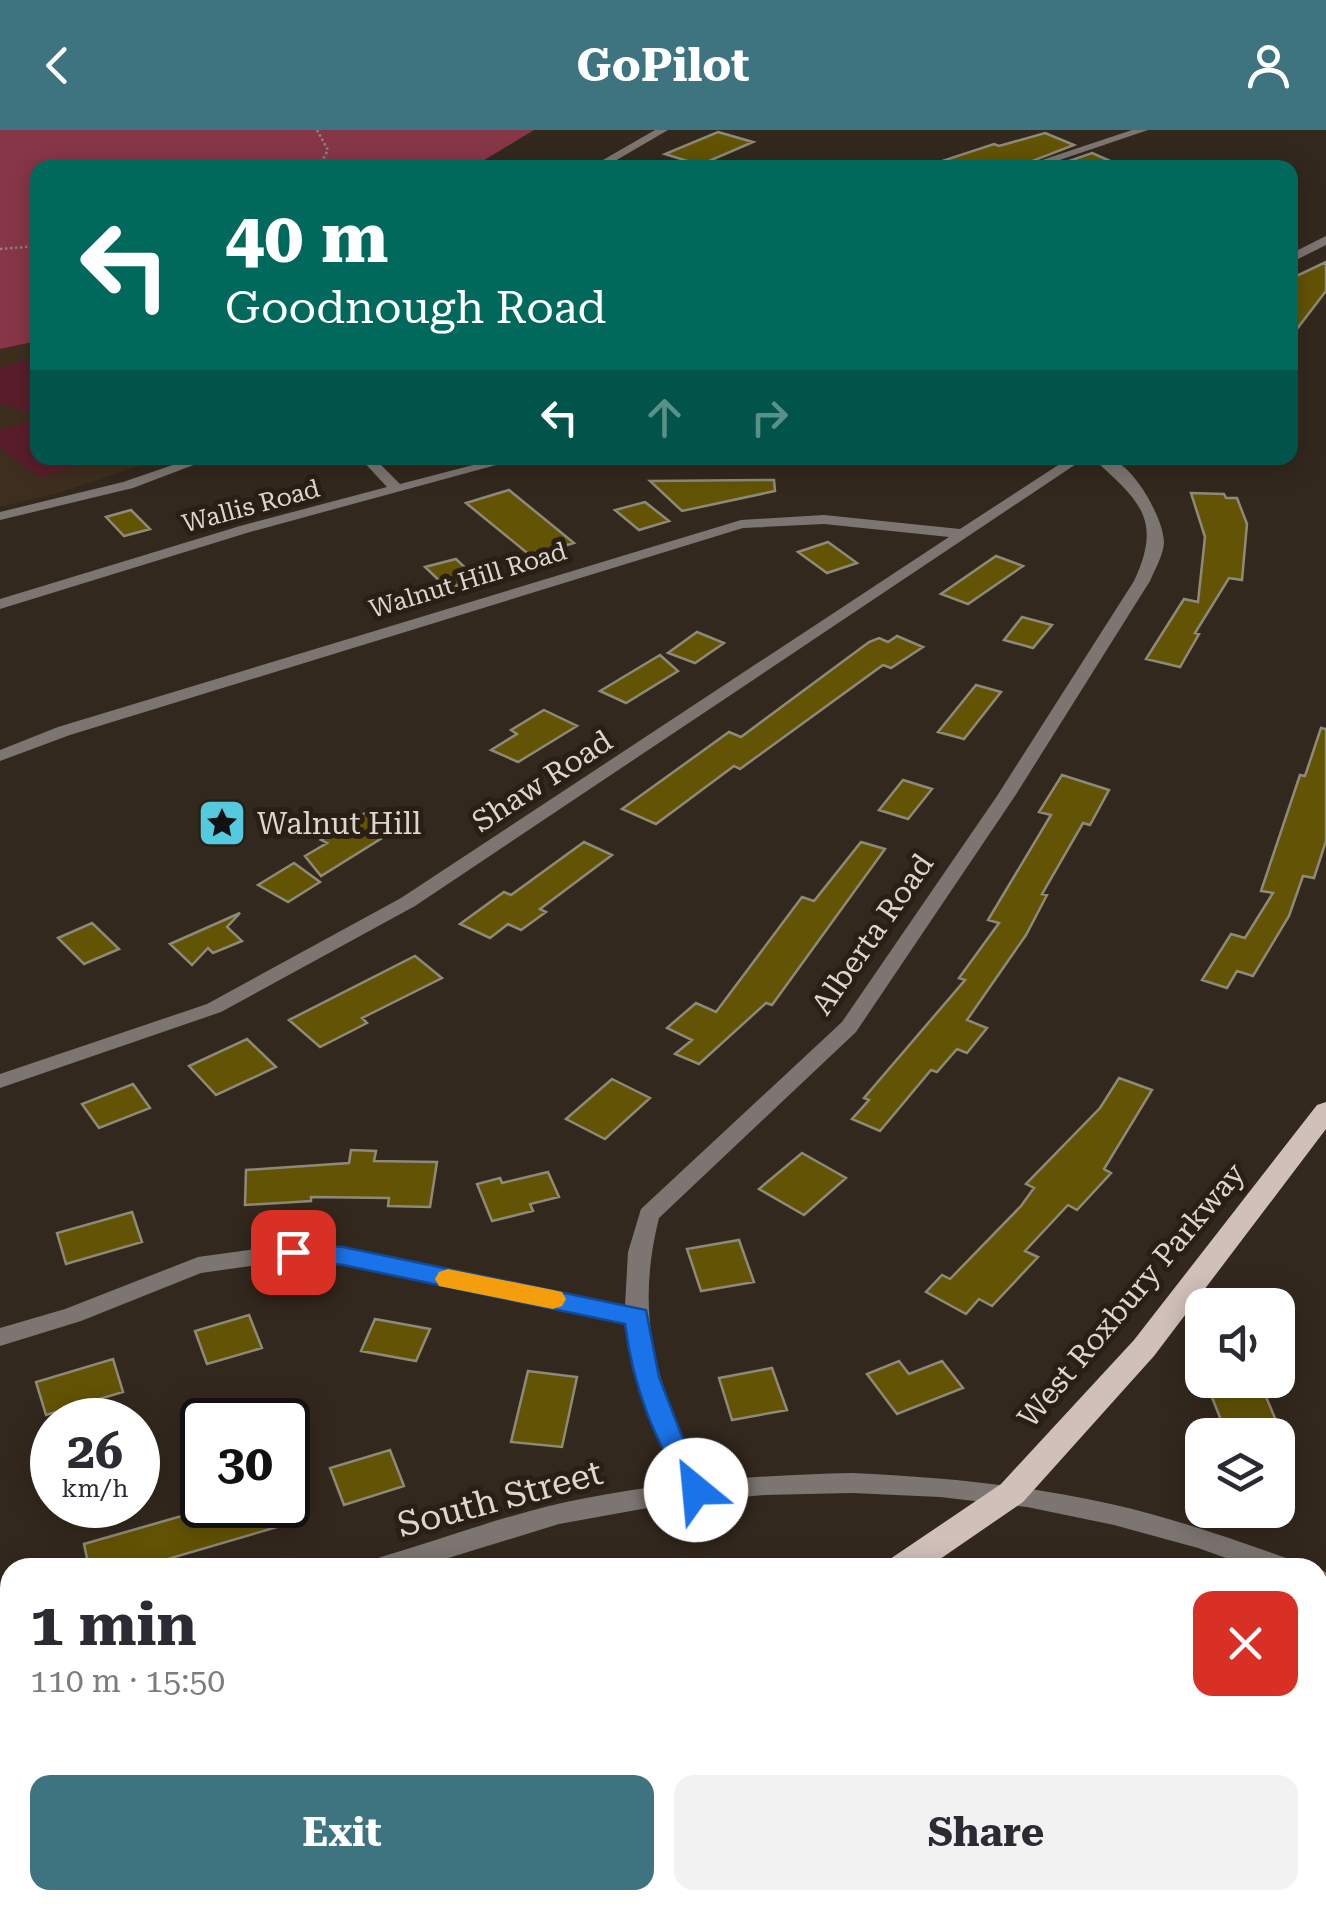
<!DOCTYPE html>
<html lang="en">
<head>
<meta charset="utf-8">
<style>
	:root { --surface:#fff; --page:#f2f2f3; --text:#2b2b33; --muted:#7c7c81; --accent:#3e7380 }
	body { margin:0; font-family:"Roboto Serif",serif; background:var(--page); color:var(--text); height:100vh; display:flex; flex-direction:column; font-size:38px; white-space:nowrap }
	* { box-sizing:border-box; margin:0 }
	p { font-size:32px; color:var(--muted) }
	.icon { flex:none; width:55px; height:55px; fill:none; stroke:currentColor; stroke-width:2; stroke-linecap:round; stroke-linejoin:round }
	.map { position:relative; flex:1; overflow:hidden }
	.side { position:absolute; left:0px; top:1428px; width:1328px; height:352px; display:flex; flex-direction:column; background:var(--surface); border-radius:30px 30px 0 0; box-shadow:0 5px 25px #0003 }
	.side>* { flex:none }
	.banner { position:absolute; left:30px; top:30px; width:1268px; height:305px; border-radius:20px; box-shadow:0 5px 25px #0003; background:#00695c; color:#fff; overflow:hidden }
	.tools { position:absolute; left:1185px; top:1158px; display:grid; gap:20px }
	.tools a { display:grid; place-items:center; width:110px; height:110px; border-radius:20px; background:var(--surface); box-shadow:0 5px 25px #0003; font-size:50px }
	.speed { position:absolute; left:30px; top:1268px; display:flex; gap:20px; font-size:50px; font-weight:700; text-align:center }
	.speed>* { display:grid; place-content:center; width:130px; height:130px; border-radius:50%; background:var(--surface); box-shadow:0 5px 25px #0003; line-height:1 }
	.speed small { font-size:25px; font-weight:400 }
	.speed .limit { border:5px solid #111; border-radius:15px; background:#fff; color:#111 }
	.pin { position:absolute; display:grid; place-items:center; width:85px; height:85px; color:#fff; margin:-42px; border-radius:20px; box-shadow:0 5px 15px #0006 }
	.me { position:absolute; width:110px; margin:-55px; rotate:332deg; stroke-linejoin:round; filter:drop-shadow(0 0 8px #0008) }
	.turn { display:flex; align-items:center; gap:35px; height:210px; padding:0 30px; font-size:45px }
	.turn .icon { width:130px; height:130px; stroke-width:2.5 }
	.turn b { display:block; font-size:70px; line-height:85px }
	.lanes { display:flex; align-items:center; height:95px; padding:0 30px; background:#0003; justify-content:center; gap:50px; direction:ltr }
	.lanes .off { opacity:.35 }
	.round { display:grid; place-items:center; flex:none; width:105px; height:105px; border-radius:20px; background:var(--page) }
	.headline { display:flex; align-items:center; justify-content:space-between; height:170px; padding:0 30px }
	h1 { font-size:60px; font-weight:700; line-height:75px }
	.cta { display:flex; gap:20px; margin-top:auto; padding:20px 30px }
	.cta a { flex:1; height:115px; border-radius:20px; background:var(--accent); color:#fff; font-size:40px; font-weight:700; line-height:115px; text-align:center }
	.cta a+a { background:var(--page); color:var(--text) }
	header { display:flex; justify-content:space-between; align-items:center; height:130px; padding:0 30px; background:var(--accent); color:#fff; font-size:45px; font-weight:700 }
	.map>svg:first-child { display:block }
	.built { fill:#3e2e1e }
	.green { fill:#591d2b }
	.forest { fill:#873647 }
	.building { fill:#635304; stroke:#8e8a79; stroke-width:2.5 }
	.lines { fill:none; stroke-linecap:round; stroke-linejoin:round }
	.path { stroke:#8b8279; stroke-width:2.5; stroke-dasharray:2.5 2.5; stroke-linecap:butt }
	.minor { fill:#7d7572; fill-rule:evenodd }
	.tertiary { fill:#7d7572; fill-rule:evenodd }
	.primary { fill:#d1c0ba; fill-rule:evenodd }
	.route { fill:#1a73e8; stroke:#114b97; stroke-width:2.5 }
	.slow { fill:#f59e0b }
	.labels { text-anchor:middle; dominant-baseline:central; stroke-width:10; stroke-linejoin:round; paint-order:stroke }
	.far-street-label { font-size:25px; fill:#ddd6cf; stroke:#291f14 }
	.street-label { font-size:30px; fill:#ddd6cf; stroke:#291f14 }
	.poi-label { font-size:30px; fill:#ddd6cf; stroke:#291f14; text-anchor:start }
	.near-street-label { font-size:35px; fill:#ddd6cf; stroke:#291f14 }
</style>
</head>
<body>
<header><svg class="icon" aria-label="back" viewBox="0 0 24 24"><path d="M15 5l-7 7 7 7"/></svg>GoPilot<svg class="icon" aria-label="person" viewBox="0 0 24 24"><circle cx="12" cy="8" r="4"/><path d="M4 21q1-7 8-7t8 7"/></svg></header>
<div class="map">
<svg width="1326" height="1779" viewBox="0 0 1326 1779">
	<rect width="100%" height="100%" fill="#33281d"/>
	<path class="built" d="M37 123 38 328H163L65 361 0 377V126Z"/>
	<path class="green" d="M37 226V285L0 274V238Z
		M37 288 38 328H102L40 348 0 318V300Z"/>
	<path class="forest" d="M0 0H534L473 37 38 38 37 211 0 219Z"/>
	<path class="building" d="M718 2 753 12 700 35 665 24Z
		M1045 3 1074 15 1014 38H937L936 33 994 14 999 16Z
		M1092 23 1126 38H1049Z
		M1326 132V161L1290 208V149Z
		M774 350 775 361 682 381 650 351Z
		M509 360 574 413 531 426 466 373Z
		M1191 363 1224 364 1226 368H1237L1247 394 1242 450 1229 448 1195 503 1199 504 1180 537 1146 529 1184 469 1198 472 1205 407Z
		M645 372 669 391 639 400 615 380Z
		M131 380 150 399 124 406 106 387Z
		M828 412 857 433 827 443 798 422Z
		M996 426 1023 436 968 474 941 464Z
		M456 429 478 450 447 458 425 437Z
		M1022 487 1052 495 1033 518 1004 510Z
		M697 502 724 513 695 533 668 523Z
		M897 506 923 517 891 538 883 535 740 639 734 636 656 694 622 679 729 602 741 607 869 512 879 508 888 512Z
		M660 525 678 541 626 573 600 561Z
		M976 555 1001 562 964 609 938 602Z
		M544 580 577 596 518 632 491 620 517 604 511 600Z
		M1321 598 1326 599V711L1314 748 1303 746 1289 786 1253 846 1237 841 1227 858 1202 850 1231 804 1245 808 1273 763 1261 761 1300 645 1305 646Z
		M1062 645 1109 660 1090 695 1083 693 1042 764 1047 765 1026 805 967 890 987 898 967 923 957 919 937 942 931 940 880 1001 852 989 869 970 864 968 965 850 959 848 999 793 988 790 1051 685 1039 682Z
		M903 650 932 659 908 689 879 680Z
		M367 682 398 698 321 746 305 726 327 713 321 710Z
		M584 712 612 725 540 779 546 782 521 800 508 794 490 808 460 794 504 762 511 765Z
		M861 712 885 719 772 875 766 873 699 934 675 924 692 910 667 898 696 873 716 882 802 767 814 771Z
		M294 733 320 752 288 772 258 755Z
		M240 783 227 797 242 811 213 823 208 818 192 835 170 814Z
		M92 793 119 819 84 834 58 808Z
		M415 826 442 848 362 888 367 893 320 917 289 890Z
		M247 909 276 937 216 965 189 936Z
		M1119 948 1152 960 1104 1039 1111 1043 1077 1080 1068 1075 1025 1121 1038 1127 992 1176 979 1169 966 1184 926 1162 942 1145 950 1149 1021 1076 1034 1058 1026 1054 1100 978Z
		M612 949 650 968 605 1009 566 989Z
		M133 954 150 978 99 998 82 974Z
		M351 1020 376 1021 374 1031 437 1032 430 1077 388 1076 389 1068 311 1067V1071L245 1075 246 1040 349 1033Z
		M802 1023 846 1048 804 1085 759 1059Z
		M548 1042 559 1067 530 1074 533 1081 492 1091 477 1054 500 1048 502 1053Z
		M132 1082 142 1112 66 1134 57 1103Z
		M739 1110 754 1152 701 1161 687 1119Z
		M249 1185 262 1218 207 1234 195 1201Z
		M375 1189 430 1199 416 1231 361 1221Z
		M113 1229 123 1262 46 1285 36 1252Z
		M899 1231 909 1244 942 1231 963 1258 897 1284 867 1244Z
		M772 1238 787 1280 732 1290 719 1248Z
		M528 1241 577 1247 562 1317 511 1312Z
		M1205 1250H1259L1282 1305H1227Z
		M390 1320 404 1356 344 1375 330 1338Z
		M220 1375H277L284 1395 137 1438H89L84 1414Z"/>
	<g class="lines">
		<path class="path" d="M317 0 328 20 318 38
			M0 119 38 116"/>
		<path class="minor" d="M1132 0H1148L1036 38H1018Z
			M1326 106V115L1290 133V124Z
			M360 328H374L400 354 500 328H522L250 402 0 479V469L240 396 387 357Z
			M1069 328H1085L415 776 221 882 0 958V944L207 874 401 768 949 407 824 394 743 398 70 605 0 631V620L58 597 741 390 824 385 960 399Z
			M1093 328C1095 328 1107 327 1109 328 1134 335 1164 389 1164 413 1163 426 1155 439 1150 451L1015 666 856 902 659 1088C632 1196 661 1265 709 1360L706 1367 697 1370 688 1367C659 1311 636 1256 625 1193L343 1134 293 1130 201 1143 81 1191 0 1216V1198L65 1179 198 1127 293 1114 343 1118 625 1176 628 1122 641 1079 842 892 997 666 1134 451C1164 387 1137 370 1093 328Z
			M1326 1678V1714L1318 1717V1681Z
			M1253 1770H1286L1282 1779H1249Z"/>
		<path class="tertiary" d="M655 0H668L603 38H589Z
			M193 328H212L133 358 0 390V382L123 352Z
			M852 1343C940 1347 1026 1355 1111 1374 1174 1388 1235 1410 1295 1431L1299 1438H1254L1198 1418 1114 1395 1027 1377 940 1367 852 1363 764 1365 675 1373 559 1394 416 1438H368L372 1431 381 1427C449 1407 516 1381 586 1368 675 1351 763 1345 852 1343Z
			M1318 1439 1326 1442V1465L1318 1462Z
			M10 1540V1564L0 1567V1543Z"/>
		<path class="primary" d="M1326 972V999L1154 1226 1023 1372 927 1438H885L890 1429 1001 1354 1134 1210 1317 975Z
			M196 1770H254L250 1779H192Z"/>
	</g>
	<path class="route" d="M293 1113 343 1117 646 1180 659 1247 681 1304 711 1360 706 1367 696 1371 687 1367C655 1306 634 1264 625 1194L343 1135 284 1128 280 1122 284 1115Z"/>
	<path class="slow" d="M448 1139 553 1160 562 1162 566 1169 562 1176 553 1179 439 1156 435 1149 439 1142Z"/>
	<defs>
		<g id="sight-square" transform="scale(2.5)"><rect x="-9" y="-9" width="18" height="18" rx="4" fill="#55cadf" stroke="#291f14"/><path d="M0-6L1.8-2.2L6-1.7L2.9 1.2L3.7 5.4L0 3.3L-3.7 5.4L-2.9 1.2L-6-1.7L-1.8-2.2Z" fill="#111"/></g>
	</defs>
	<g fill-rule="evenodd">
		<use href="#sight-square" x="222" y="693"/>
	</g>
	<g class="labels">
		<g class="far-street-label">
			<text transform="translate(251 376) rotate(-15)">Wallis Road</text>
			<text transform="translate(468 450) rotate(-17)">Walnut Hill Road</text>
		</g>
		<g class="street-label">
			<text transform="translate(542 651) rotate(-33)">Shaw Road</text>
			<text transform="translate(872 804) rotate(-55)">Alberta Road</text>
			<text transform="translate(1131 1165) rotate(-50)">West Roxbury Parkway</text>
		</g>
		<g class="poi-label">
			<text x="257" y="693">Walnut Hill</text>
		</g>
		<g class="near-street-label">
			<text transform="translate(500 1369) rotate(-15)">South Street</text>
		</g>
	</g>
</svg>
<div class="tools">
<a><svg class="icon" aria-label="sound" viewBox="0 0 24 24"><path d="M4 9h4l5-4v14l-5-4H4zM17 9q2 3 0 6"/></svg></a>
<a><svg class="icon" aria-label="layers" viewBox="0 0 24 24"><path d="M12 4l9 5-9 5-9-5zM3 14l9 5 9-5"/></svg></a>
</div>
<div class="speed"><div>26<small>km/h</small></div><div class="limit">30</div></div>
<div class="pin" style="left:293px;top:1122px;background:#d93025"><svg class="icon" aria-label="arrive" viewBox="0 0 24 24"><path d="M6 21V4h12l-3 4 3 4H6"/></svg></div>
<svg class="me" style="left:696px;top:1360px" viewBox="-20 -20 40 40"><circle r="19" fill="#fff"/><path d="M0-13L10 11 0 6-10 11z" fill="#1a73e8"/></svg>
<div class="banner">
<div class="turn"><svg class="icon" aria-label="left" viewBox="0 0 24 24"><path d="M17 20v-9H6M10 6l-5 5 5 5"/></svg><div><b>40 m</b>Goodnough Road</div></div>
<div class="lanes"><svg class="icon" aria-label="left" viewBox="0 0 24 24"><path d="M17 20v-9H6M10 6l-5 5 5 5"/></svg><svg class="icon off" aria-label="ahead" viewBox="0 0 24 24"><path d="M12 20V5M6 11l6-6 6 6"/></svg><svg class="icon off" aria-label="right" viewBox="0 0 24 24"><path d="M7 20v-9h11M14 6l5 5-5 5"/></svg></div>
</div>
<section class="side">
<div class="headline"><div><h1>1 min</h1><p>110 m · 15:50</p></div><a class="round" style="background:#d93025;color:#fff"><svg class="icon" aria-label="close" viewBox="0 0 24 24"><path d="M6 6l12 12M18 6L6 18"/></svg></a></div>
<div class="cta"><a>Exit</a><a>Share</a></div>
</section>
</div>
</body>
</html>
